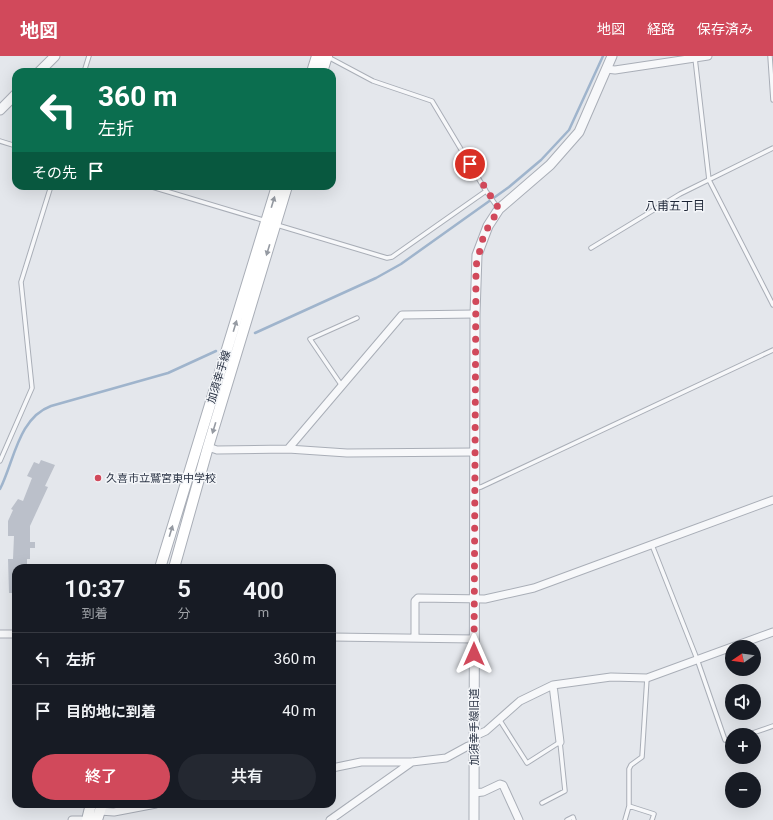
<!DOCTYPE html>
<html lang="ja">
<head>
<meta charset="utf-8">
<style>
	:root { --surface:#171b24; --page:#242831; --text:#f1f3f6; --muted:#9ea1a6; --line:#363941; --accent:#d1495b }
	body { margin:0; font-family:Roboto,"Noto Sans JP",sans-serif; background:var(--page); color:var(--text); height:100vh; display:flex; flex-direction:column; font-size:15px; white-space:nowrap }
	* { box-sizing:border-box; margin:0 }
	p { font-size:13px; color:var(--muted) }
	.icon { flex:none; width:22px; height:22px; fill:none; stroke:currentColor; stroke-width:2; stroke-linecap:round; stroke-linejoin:round }
	.map { position:relative; flex:1; overflow:hidden }
	.panel { position:absolute; left:12px; top:508px; width:324px; height:244px; display:flex; flex-direction:column; background:var(--surface); border-radius:12px; box-shadow:0 4px 16px #0002 }
	.panel>* { flex:none }
	.guide { position:absolute; left:12px; top:12px; width:324px; height:122px; border-radius:12px; box-shadow:0 4px 16px #0002; background:#0b6e4f; color:#fff; overflow:hidden }
	.needle { width:26px; rotate:257deg }
	.buttons { position:absolute; left:725px; top:584px; display:grid; gap:8px }
	.buttons a { display:grid; place-items:center; width:36px; height:36px; border-radius:50%; background:var(--surface); box-shadow:0 4px 16px #0002; font-size:20px }
	.pin { position:absolute; display:grid; place-items:center; width:34px; height:34px; color:#fff; margin:-17px; border:2px solid #fff; border-radius:50%; box-shadow:0 1px 4px #0007 }
	.me { position:absolute; width:44px; margin:-22px; rotate:0deg; stroke-linejoin:round; filter:drop-shadow(0 0 3px #0008) }
	.turn { display:flex; align-items:center; gap:14px; height:84px; padding:0 20px; font-size:18px }
	.turn .icon { width:52px; height:52px; stroke-width:2.5 }
	.turn b { display:block; font-size:28px; line-height:34px }
	.then { display:flex; align-items:center; height:38px; padding:0 20px; background:#0003; gap:8px; font-size:15px }
	.eta { display:flex; justify-content:space-evenly; align-items:center; height:68px; text-align:center }
	.eta b { font-size:24px; font-weight:600; line-height:28px }
	.primary-button { display:flex; gap:8px; margin-top:auto; padding:8px 20px }
	.primary-button a { flex:1; height:46px; border-radius:24px; background:var(--accent); color:#fff; font-size:16px; font-weight:600; line-height:46px; text-align:center }
	.primary-button a+a { background:var(--page); color:var(--text) }
	ul { padding:0; list-style:none }
	li { display:flex; align-items:center; gap:12px; height:52px; padding:0 20px; border-top:1px solid var(--line) }
	li div { flex:1 }
	li b { display:block; font-size:15px }
	li em { font-style:normal }
	header { display:flex; align-items:center; gap:24px; box-sizing:border-box; height:56px; padding:0 20px; background:var(--accent); color:#fff }
	header strong { font-size:19px }
	nav { display:flex; gap:22px; margin-inline-start:auto; font-size:14px }
	.map>svg:first-child { display:block }
	.lines { fill:none; stroke-linecap:round; stroke-linejoin:round }
	.stream { stroke:#9fb4cc; stroke-width:2.5 }
	.building { fill:#bbc0ca }
	.service-casing { stroke:#a9aeb7; stroke-width:5.5 }
	.minor-casing { stroke:#a9aeb7; stroke-width:9 }
	.tertiary-casing { stroke:#a9aeb7; stroke-width:11 }
	.secondary-casing { stroke:#a9aeb7; stroke-width:12 }
	.service { stroke:#f7f8fa; stroke-width:3.5 }
	.minor { stroke:#f7f8fa; stroke-width:7 }
	.tertiary { stroke:#f7f8fa; stroke-width:9 }
	.secondary { stroke:#fff; stroke-width:10 }
	.oneway { fill:#959aa2 }
	.route { stroke:#d1495b; stroke-width:7; stroke-dasharray:0 12.6 }
	.poi-dot { fill:#d1495b; stroke:#f4f6f9; stroke-width:1.5 }
	.labels { text-anchor:middle; dominant-baseline:central; stroke-width:3; stroke-linejoin:round; paint-order:stroke }
	.street-label { font-size:11px; fill:#2b3445; stroke:#f4f6f9 }
	.poi-label { font-size:11px; fill:#2b3445; stroke:#f4f6f9; text-anchor:start }
	.neighbourhood-label { font-size:12px; fill:#1d2536; stroke:#f4f6f9 }
</style>
</head>
<body>
<header>
<strong>地図</strong>
<nav><a>地図</a><a>経路</a><a>保存済み</a></nav>
</header>
<div class="map">
<svg width="773" height="764" viewBox="0 0 773 764">
	<rect width="100%" height="100%" fill="#e4e7ec"/>
	<g class="lines">
		<path class="stream" d="M255 277 376 222 401 208 509 131 541 104 569 74 603 0
			M0 433C14 406 18 362 51 350L168 317 216 295"/>
	</g>
	<path class="building" d="M41 404 55 409 45 430 48 431 30 470V486H35V492H30V503H27V512H16V537H9L8 503H13L14 480H8V465L13 454 11 453 18 443 23 445 32 422 27 420 34 406 39 408Z"/>
	<g class="lines">
		<g class="service-casing">
			<path id="service" d="M770 0 773 44
				M328 1 373 25 432 45 486 135 498 152
				M695 2 709 124 773 249
				M84 16 89 0
				M0 85 16 90
				M149 130 266 165
				M277 169 387 202 392 201 486 135
				M591 192 680 138 773 92
				M342 330 310 283 357 262
				M0 405 32 332 21 226 51 130
				M475 432 481 431 773 294
				M652 489 697 603 725 684H732
				M499 663 527 707 560 686 565 735 542 747
				M747 679 773 670
				M629 750 654 758 652 764
				M567 764 573 761 574 764
				M625 764 629 750V713L631 709 642 701 647 622"/>
		</g>
		<g class="minor-casing">
			<path id="minor" d="M606 13 615 14 708 0
				M208 391 217 394 288 393 347 397 475 396
				M288 393 402 259 475 258
				M0 578H16
				M332 581 474 583
				M415 582V545L418 542 485 543 534 532 773 444
				M553 629 560 686
				M475 680 486 675 520 645 553 629 611 621 647 622 773 576
				M332 712 361 706H412L446 702 468 690 475 688
				M474 737 483 736 500 728 503 729 519 764
				M99 755 114 756 156 748
				M72 764H81
				M330 764 412 706"/>
		</g>
		<g class="tertiary-casing">
			<path id="tertiary" d="M39 16 55 0
				M0 54 16 38
				M474 764 475 258 477 199 488 170 499 153 550 109 579 76 612 0"/>
		</g>
		<g class="secondary-casing">
			<path id="secondary" d="M312 16 317 0
				M322 16 327 0
				M160 512 277 130
				M174 512 208 391 287 130
				M87 764 91 748
				M97 764 102 748"/>
		</g>
		<use href="#service" class="service"/>
		<use href="#minor" class="minor"/>
		<use href="#tertiary" class="tertiary"/>
		<use href="#secondary" class="secondary"/>
	</g>
	<defs><path id="oneway-solid" d="M-6-.8H1V-3.2L6.5 0L1 3.2V.8H-6Z"/></defs>
	<g class="oneway">
		<use href="#oneway-solid" transform="translate(273 146) rotate(-73)"/>
		<use href="#oneway-solid" transform="translate(268 194) rotate(107)"/>
		<use href="#oneway-solid" transform="translate(235 270) rotate(-73)"/>
		<use href="#oneway-solid" transform="translate(214 372) rotate(107)"/>
		<use href="#oneway-solid" transform="translate(171 475) rotate(-73)"/>
	</g>
	<g class="lines">
		<path class="route" d="M470 108 499 153 484 178 476 210 474 598"/>
	</g>
	<circle class="poi-dot" cx="98" cy="422" r="4"/>
	<g class="labels">
		<g class="street-label">
			<text transform="translate(219 321) rotate(-73)">加須幸手線</text>
			<text transform="translate(474 671) rotate(-90)">加須幸手線旧道</text>
		</g>
		<g class="poi-label">
			<text x="106" y="422">久喜市立鷲宮東中学校</text>
		</g>
		<g class="neighbourhood-label">
			<text x="675" y="150">八甫五丁目</text>
		</g>
	</g>
</svg>
<div class="buttons">
<a><svg class="needle" viewBox="-14 -14 28 28"><path d="M0-13l5 13h-10z" fill="#e53935"/><path d="M0 13l5-13h-10z" fill="#9ea1a6"/></svg></a>
<a><svg class="icon" aria-label="sound" viewBox="0 0 24 24"><path d="M4 9h4l5-4v14l-5-4H4zM17 9q2 3 0 6"/></svg></a>
<a>+</a>
<a>−</a>
</div>
<div class="pin" style="left:470px;top:108px;background:#d93025"><svg class="icon" aria-label="arrive" viewBox="0 0 24 24"><path d="M6 21V4h12l-3 4 3 4H6"/></svg></div>
<svg class="me" style="left:474px;top:598px" viewBox="-20 -20 40 40"><path d="M0-17L14 15 0 8-14 15z" fill="#d1495b" stroke="#fff" stroke-width="4"/></svg>
<div class="guide">
<div class="turn"><svg class="icon" aria-label="left" viewBox="0 0 24 24"><path d="M17 20v-9H6M10 6l-5 5 5 5"/></svg><div><b>360 m</b>左折</div></div>
<div class="then">その先<svg class="icon" aria-label="arrive" viewBox="0 0 24 24"><path d="M6 21V4h12l-3 4 3 4H6"/></svg></div>
</div>
<section class="panel">
<div class="eta">
<div><b>10:37</b><p>到着</p></div>
<div><b>5</b><p>分</p></div>
<div><b>400</b><p>m</p></div>
</div>
<ul>
<li><svg class="icon" aria-label="left" viewBox="0 0 24 24"><path d="M17 20v-9H6M10 6l-5 5 5 5"/></svg><div><b>左折</b></div><em>360 m</em></li>
<li><svg class="icon" aria-label="arrive" viewBox="0 0 24 24"><path d="M6 21V4h12l-3 4 3 4H6"/></svg><div><b>目的地に到着</b></div><em>40 m</em></li>
</ul>
<div class="primary-button"><a>終了</a><a>共有</a></div>
</section>
</div>
</body>
</html>
